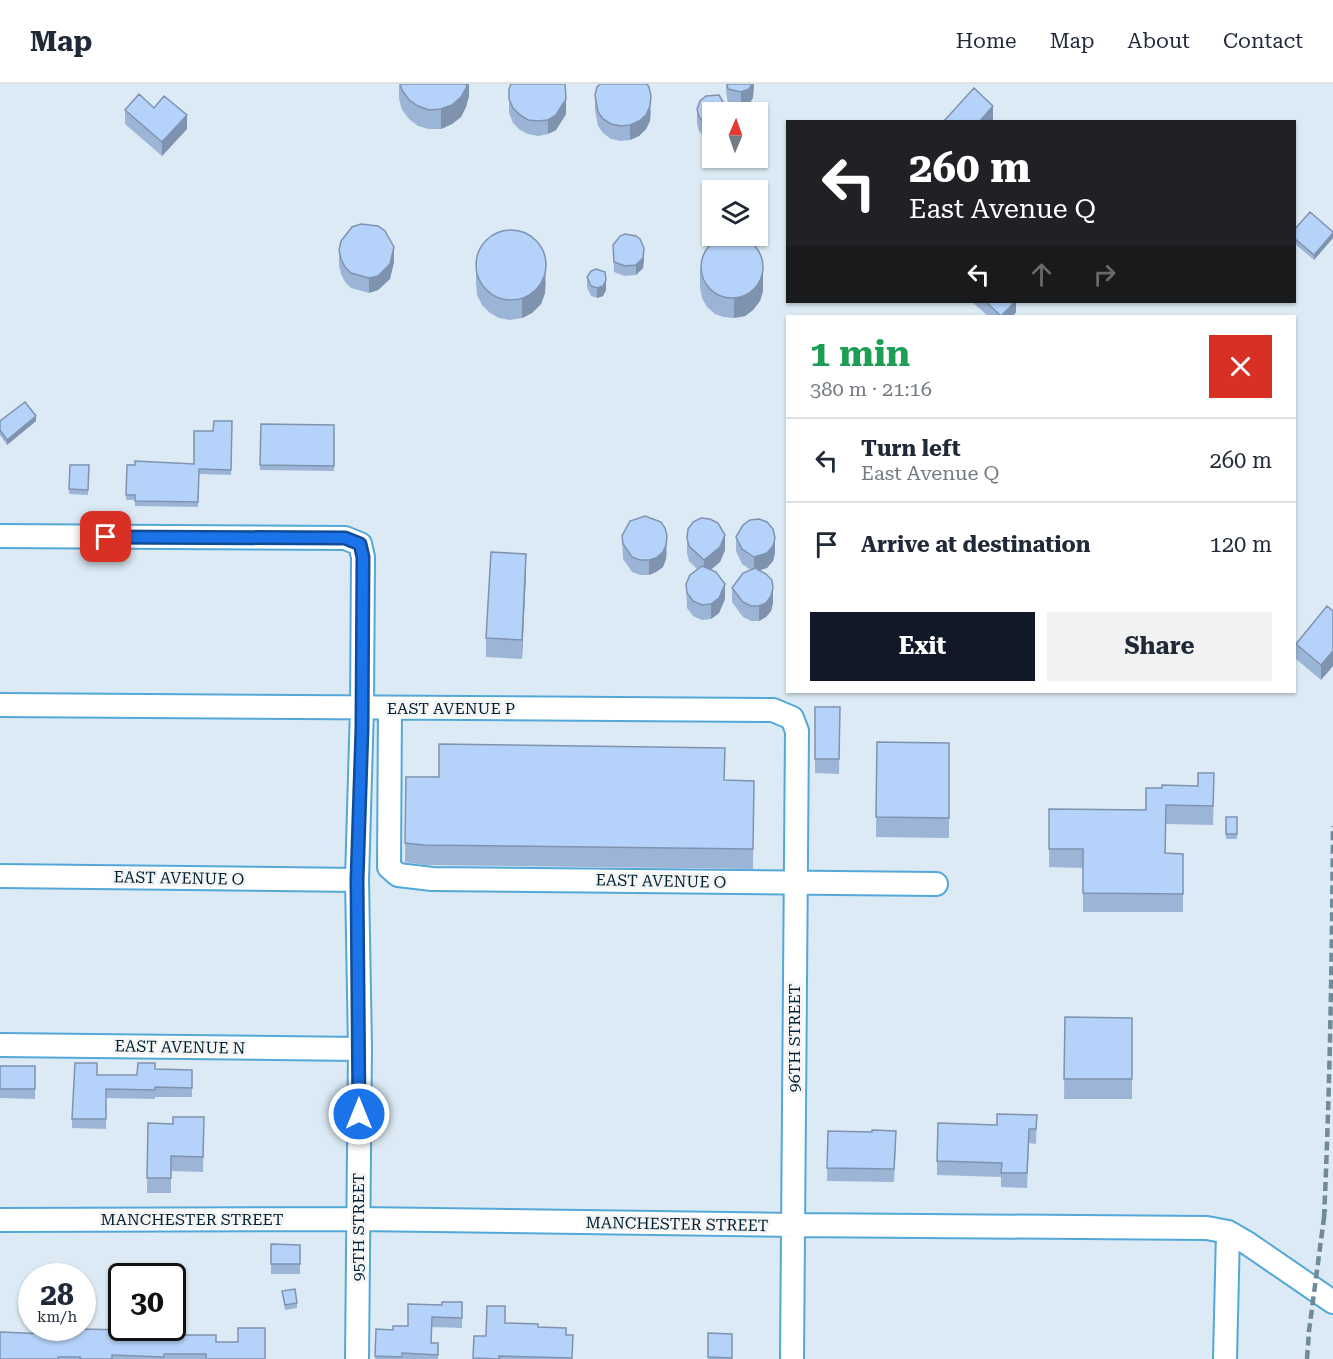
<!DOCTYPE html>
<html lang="en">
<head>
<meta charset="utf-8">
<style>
	:root { --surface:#fff; --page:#f2f2f3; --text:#1f2937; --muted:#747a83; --line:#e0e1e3; --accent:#111827 }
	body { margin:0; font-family:"Roboto Serif",serif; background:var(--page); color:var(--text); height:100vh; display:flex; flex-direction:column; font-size:22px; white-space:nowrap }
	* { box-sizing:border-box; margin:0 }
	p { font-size:20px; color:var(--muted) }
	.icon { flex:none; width:33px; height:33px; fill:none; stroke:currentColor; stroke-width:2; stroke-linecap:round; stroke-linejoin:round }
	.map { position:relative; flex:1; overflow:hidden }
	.panel { position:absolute; left:786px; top:231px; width:510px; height:378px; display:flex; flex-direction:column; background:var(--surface); border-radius:0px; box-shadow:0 2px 4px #0004 }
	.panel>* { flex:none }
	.guide { position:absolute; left:786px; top:36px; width:510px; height:183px; border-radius:0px; box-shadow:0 2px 4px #0004; background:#202124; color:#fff; overflow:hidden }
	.needle { width:39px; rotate:2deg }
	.fabs { position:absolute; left:702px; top:18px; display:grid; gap:12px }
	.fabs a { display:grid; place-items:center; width:66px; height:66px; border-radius:0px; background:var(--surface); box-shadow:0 2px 4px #0004; font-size:30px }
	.speed { position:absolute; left:18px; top:1179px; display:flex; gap:12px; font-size:30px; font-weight:700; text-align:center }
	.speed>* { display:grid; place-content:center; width:78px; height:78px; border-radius:50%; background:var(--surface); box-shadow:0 2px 4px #0004; line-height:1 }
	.speed small { font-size:15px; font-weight:400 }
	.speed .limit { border:3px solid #111; border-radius:9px; background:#fff; color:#111 }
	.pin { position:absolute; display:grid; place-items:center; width:51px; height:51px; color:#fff; margin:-26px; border-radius:12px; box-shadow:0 3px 9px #0006 }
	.me { position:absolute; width:66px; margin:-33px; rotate:0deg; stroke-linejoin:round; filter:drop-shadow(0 0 4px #0008) }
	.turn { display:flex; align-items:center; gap:21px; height:126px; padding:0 24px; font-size:27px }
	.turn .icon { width:78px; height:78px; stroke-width:2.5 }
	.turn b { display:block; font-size:42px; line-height:51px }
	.lanes { display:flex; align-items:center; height:57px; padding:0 24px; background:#0003; justify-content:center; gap:30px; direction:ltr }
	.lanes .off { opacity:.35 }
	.round { display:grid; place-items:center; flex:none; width:63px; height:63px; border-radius:0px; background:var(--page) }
	.head { display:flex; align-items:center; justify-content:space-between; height:102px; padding:0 24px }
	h1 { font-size:36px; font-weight:700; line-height:45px; color:#1e9e55 }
	.action { display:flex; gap:12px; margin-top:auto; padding:12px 24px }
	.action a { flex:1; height:69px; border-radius:0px; background:var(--accent); color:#fff; font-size:24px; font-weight:700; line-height:69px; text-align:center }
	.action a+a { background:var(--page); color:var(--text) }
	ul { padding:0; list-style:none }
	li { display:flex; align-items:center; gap:18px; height:84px; padding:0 24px; border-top:2px solid var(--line) }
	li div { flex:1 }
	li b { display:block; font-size:22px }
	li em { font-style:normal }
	header { display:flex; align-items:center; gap:36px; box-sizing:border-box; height:84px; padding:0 30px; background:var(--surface); border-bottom:2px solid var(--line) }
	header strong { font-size:28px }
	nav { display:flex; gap:33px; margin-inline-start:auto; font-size:21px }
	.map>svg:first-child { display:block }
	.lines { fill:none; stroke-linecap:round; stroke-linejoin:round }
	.minor-casing { stroke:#54a8d7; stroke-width:26 }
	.minor { stroke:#fff; stroke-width:22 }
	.rail { stroke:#718a98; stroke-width:4.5; stroke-dasharray:9 4.5; stroke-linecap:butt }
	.wall { fill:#9cb5d7 }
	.shaded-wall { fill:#7f93af }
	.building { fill:#b5d2fa; stroke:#7f93af; stroke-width:1.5 }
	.route-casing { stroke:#114b97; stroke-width:15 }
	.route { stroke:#1a73e8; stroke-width:10 }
	.labels { text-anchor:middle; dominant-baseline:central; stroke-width:6; stroke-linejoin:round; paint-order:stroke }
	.street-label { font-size:16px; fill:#002235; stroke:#f5f5f5 }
</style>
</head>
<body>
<header>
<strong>Map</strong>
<nav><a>Home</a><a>Map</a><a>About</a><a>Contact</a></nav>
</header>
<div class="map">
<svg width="1333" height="1275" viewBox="0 0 1333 1275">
	<rect width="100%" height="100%" fill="#dbeaf4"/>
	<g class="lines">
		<g class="minor-casing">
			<path id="minor" d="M0 452 345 454 360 460 363 473 362 623 357 796 360 965 357 1275
				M0 621 773 626 792 634 797 647 792 1275
				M390 624 389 783 398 791 432 795 936 800
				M0 792 357 796
				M0 961 360 965
				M0 1136 358 1135 793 1141 1207 1144 1228 1148 1247 1159 1333 1218
				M1225 1275 1228 1148"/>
		</g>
		<use href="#minor" class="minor"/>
		<path class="rail" d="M1324 1134C1330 1003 1332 873 1333 742
			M1307 1275 1309 1247 1325 1126"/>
	</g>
	<path class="wall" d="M399 0H469V12L466 23 461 33 452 40 441 45H429L418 42 409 35 402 26 399 15Z
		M726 0H754L753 14 749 20 741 23 728 20 726 7Z
		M509 5 566 30 556 46 548 50 538 52 528 50 520 46 513 39 509 29Z
		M595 11 651 27 650 37 646 45 639 52 630 56 621 57 611 55 603 49 598 42 595 26Z
		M154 24 187 45 162 72 125 40V26Z
		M697 25 726 28H712V55L704 53 699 47 697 39Z
		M1294 146 1333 148V154L1314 176 1294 159Z
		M613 161 644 174 643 184 636 191 625 192 614 188Z
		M339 166 394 178 390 195 378 206 369 209 351 204 345 198 341 190 339 181Z
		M476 180 546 197 545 209 541 220 532 229 522 234 510 236 499 234 490 229 482 221 477 211 476 199Z
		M700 185 763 207 760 217 753 226 745 232 734 234 724 233 715 230 707 223 702 214 700 204Z
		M587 193 606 206 603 212 597 214 591 212 587 203Z
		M972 218H1016V228L1013 232H988Z
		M0 337H36L7 361 0 351Z
		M232 337 231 391 199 390 198 423 135 422V416H126L127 381 194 380 213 347Z
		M261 340 334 341V387L260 386Z
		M70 381H89L88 411 69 410Z
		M622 452 667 467 666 475 663 483 656 488 649 491H640L632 488 623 475Z
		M736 453 775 469 773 477 767 484 759 486 773 519 771 527 766 533 759 537H751L743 533 732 518V504L751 486 742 480 736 467Z
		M687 454 725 466 720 478 711 486 725 515 719 529 711 535 702 536 693 532 687 524 686 500 697 485 689 477 687 469Z
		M526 489 522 575 486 573V554Z
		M1333 527V582L1321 596 1296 575V560Z
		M815 623H840L839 690 815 689Z
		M877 658 949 659V754L876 753Z
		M406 693 754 697 753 785 424 781 405 778Z
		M1162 704 1214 708 1213 741 1166 740V769L1183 770V828H1083V784L1049 783V725L1146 726Z
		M1226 733H1237V755H1226Z
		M1065 933 1132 934V1015H1064Z
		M0 982H35V1015L0 1014Z
		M155 985 192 986V1013H155V1015L106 1014V1045L72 1044V1035L97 991H137Z
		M1037 1031 1036 1060 1029 1059 1027 1104 1001 1103V1093L937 1091V1077L997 1041Z
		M204 1033 203 1088 171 1087V1109H147L148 1039 173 1040Z
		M828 1047 872 1048 896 1060 894 1098 827 1097Z
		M271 1160 300 1161V1190H271Z
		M282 1207 297 1219V1224L285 1226Z
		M462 1218V1244L432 1243 431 1259H438V1275H375L376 1245 393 1246 408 1242 442 1221Z
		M505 1239 538 1243 566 1251H573L572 1275H473L474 1252H486Z
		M127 1249 135 1255H156L168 1251 216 1258 265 1275H0L47 1250Z
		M708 1249 732 1250V1275H708Z"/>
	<path class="shaded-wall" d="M467 0H469V12L466 23 461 33 452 40 441 45V25Z
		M752 0H754L753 14 749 20 741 23V8Z
		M651 12 650 37 646 45 639 52 630 56V41Z
		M566 15V30L556 46 548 50V36Z
		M993 22V38H979Z
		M187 31V45L162 72V58Z
		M1333 149V154L1314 176V171Z
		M394 163V178L390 195 378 206 369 209V194Z
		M644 164V174L643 184 636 191V181Z
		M546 177 545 209 541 220 532 229 522 234V215Z
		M763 188V207L760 217 753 226 745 232 734 234V214Z
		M606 196V206L603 212 597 214V204Z
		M1015 218H1016V228L1013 232H1001Z
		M36 332V337L7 361V356Z
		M725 451V466L720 478 704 491V476Z
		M667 452 666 475 663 483 656 488 649 491V476Z
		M775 454V469L773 477 767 484 754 488V473Z
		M526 470V489L522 575V556Z
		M725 500V515L719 529 711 535V520Z
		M773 504V519L771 527 766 533 759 537V522Z
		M1333 567V582L1321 596V581Z"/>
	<path class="building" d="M400 0H467L466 4 461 13 452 21 441 25 429 26 418 22 409 16 402 6Z
		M511 0H565L566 15 556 31 548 36 538 37 528 36 520 31 513 24 509 15V5Z
		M600 0H647L649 3 651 12 650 22 646 31 639 37 630 41 621 42 611 40 603 35 598 28 595 11 597 3Z
		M727 0H752L749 5 741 8 728 5Z
		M974 4 993 22 979 38H943Z
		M139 10 154 24 164 12 187 31 162 58 125 26Z
		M719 11 726 23 725 28H712V40L704 38 699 33 697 25 700 17 706 12Z
		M1310 128 1333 148V149L1314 171 1294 154V146Z
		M361 140 378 142 385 147 394 163 390 180 378 192 369 194 351 189 345 183 341 175 339 166 341 157 352 143Z
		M476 181a35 35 0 1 1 70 0a35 35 0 1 1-70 0Z
		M625 150 636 152 640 155 644 164 643 174 636 181 625 182 614 178 613 161 620 152Z
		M701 183a31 31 0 1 1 62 0a31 31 0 1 1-62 0Z
		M596 185 605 188 606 196 603 202 597 204 591 202 587 193 591 187Z
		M986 218H1015L1001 232Z
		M25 318 36 332 7 356 0 346V337Z
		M214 337H232L231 386 199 385 198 418 135 417V411H126L127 381H135V377L194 380V347H213Z
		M261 340 334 341V382L260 381Z
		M70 381H89L88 406 69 405Z
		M645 432 661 438 665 444 667 452 666 461 663 468 656 474 649 476H640L632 473 623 460 622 452 630 437Z
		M701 434 710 435 718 439 725 451 720 463 704 476 689 462 687 454 688 445 693 438Z
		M759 435 767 438 773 445 775 454 773 462 767 469 754 473 742 465 736 453 743 441 750 436Z
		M491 468 526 470 522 556 486 554Z
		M702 482 716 488 725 500 719 514 711 520 702 521 693 517 687 509 686 500 690 491Z
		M755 484 766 490 772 496 773 504 771 512 766 519 759 522H751L743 518 732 504 743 489Z
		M1327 522 1333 527V567L1321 581 1296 560Z
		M815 623H840L839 675H815Z
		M877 658 949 659V734L876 733Z
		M439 660 725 664 724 696 754 697 753 765 424 761 405 759 406 693H439Z
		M1198 689H1214L1213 722 1166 721 1165 769 1183 770V810L1083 809V765H1049V725L1146 726V704H1162V701L1198 702Z
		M1226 733H1237V750H1226Z
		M1065 933 1132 934V995H1064Z
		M75 979H97V991H137L138 979H155V985L192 986V1004L155 1003V1006L106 1005V1035H72Z
		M0 982H35V1005H0Z
		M997 1030 1037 1031 1036 1045H1029L1027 1089H1001L1002 1079 937 1077 938 1039 997 1041Z
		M173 1033H204L203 1073 171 1072V1094H147L148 1039 173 1040Z
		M872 1046 896 1047 894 1085 827 1084 828 1047 872 1048Z
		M271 1160 300 1161V1180H271Z
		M295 1205 297 1219 285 1221 282 1207Z
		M442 1218H462V1234L432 1233 431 1259H438V1271L402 1269V1273L375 1272 376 1245 393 1246V1242H408V1220L442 1221Z
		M487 1222H505V1239L538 1240V1243L566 1244V1251H573L572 1274 499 1272V1275L473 1274 474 1252H486Z
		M157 1244H168V1251H216V1258H238V1244H265V1275H206V1270H164V1273L112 1271V1275H80V1273H58V1275H0V1248L47 1250V1248H81V1245L127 1246V1249H135V1255H156Z
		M708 1249 732 1250V1274L708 1273Z"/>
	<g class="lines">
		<g class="route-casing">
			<path id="route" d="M106 453 345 454 360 460 363 473 362 644 357 796 359 1030"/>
		</g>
		<use href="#route" class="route"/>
	</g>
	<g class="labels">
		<g class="street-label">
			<text x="451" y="624">EAST AVENUE P</text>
			<text transform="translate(179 794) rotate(1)">EAST AVENUE O</text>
			<text transform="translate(661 797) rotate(1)">EAST AVENUE O</text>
			<text transform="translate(794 954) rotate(-90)">96TH STREET</text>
			<text transform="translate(180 963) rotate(1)">EAST AVENUE N</text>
			<text x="192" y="1135">MANCHESTER STREET</text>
			<text transform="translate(677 1140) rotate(1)">MANCHESTER STREET</text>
			<text transform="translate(358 1143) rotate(-90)">95TH STREET</text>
		</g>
	</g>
</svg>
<div class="fabs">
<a><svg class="needle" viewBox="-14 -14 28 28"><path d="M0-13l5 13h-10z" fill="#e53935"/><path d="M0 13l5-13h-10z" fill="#747a83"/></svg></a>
<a><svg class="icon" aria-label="layers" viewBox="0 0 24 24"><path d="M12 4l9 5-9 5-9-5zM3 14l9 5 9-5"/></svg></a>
</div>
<div class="speed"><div>28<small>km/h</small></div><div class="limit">30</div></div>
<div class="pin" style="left:106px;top:453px;background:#d93025"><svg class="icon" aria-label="arrive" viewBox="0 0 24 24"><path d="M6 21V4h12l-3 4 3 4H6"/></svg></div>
<svg class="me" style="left:359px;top:1030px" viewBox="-20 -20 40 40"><circle r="17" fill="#1a73e8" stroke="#fff" stroke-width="3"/><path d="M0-11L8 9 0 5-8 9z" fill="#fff"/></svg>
<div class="guide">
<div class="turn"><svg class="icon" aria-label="left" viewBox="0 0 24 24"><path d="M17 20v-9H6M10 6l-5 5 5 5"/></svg><div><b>260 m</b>East Avenue Q</div></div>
<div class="lanes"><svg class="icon" aria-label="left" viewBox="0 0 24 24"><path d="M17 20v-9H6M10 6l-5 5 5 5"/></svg><svg class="icon off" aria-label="ahead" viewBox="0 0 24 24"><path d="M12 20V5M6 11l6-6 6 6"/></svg><svg class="icon off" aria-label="right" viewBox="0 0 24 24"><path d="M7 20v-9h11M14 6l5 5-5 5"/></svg></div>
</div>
<section class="panel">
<div class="head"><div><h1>1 min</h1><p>380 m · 21:16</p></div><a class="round" style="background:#d93025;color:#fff"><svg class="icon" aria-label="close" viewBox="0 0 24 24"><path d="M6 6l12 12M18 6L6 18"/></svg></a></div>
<ul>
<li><svg class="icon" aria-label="left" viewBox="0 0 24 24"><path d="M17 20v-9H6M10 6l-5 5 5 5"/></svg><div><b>Turn left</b><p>East Avenue Q</p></div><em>260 m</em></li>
<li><svg class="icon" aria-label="arrive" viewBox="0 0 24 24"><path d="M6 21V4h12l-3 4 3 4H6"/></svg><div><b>Arrive at destination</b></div><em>120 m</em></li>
</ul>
<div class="action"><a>Exit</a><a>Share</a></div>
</section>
</div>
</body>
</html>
